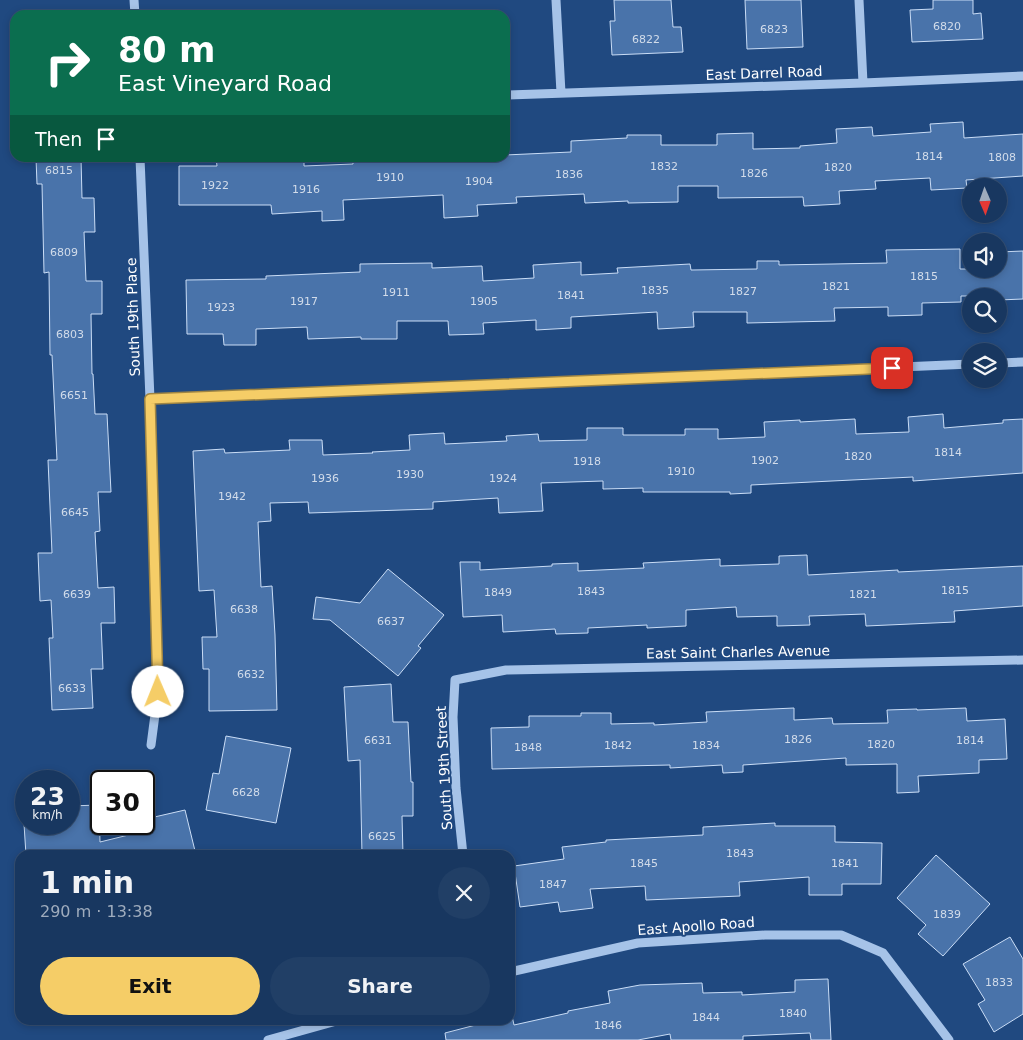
<!DOCTYPE html>
<html lang="en">
<head>
<meta charset="utf-8">
<style>
	:root { --surface:#183760; --page:#213f66; --text:#f1f3f6; --muted:#9facbd; --line:#365175; --accent:#f5cd67 }
	body { margin:0; font-family:"DejaVu Sans",sans-serif; background:var(--page); color:var(--text); height:100vh; display:flex; flex-direction:column; font-size:19px; white-space:nowrap }
	* { box-sizing:border-box; margin:0 }
	p { font-size:16px; color:var(--muted) }
	.icon { flex:none; width:28px; height:28px; fill:none; stroke:currentColor; stroke-width:2; stroke-linecap:round; stroke-linejoin:round }
	.map { position:relative; flex:1; overflow:hidden }
	.drawer { position:absolute; left:15px; top:850px; width:500px; height:175px; display:flex; flex-direction:column; background:var(--surface); border-radius:15px; box-shadow:0 2px 8px #0003,0 0 0 1px var(--line) }
	.drawer>* { flex:none }
	.top-card { position:absolute; left:10px; top:10px; width:500px; height:152px; border-radius:15px; box-shadow:0 2px 8px #0003,0 0 0 1px var(--line); background:#0b6e4f; color:#fff; overflow:hidden }
	.needle { width:32px; rotate:178deg }
	.buttons { position:absolute; left:962px; top:178px; display:grid; gap:10px }
	.buttons a { display:grid; place-items:center; width:45px; height:45px; border-radius:50%; background:var(--surface); box-shadow:0 2px 8px #0003,0 0 0 1px var(--line); font-size:25px }
	.speed { position:absolute; left:15px; top:770px; display:flex; gap:10px; font-size:25px; font-weight:700; text-align:center }
	.speed>* { display:grid; place-content:center; width:65px; height:65px; border-radius:50%; background:var(--surface); box-shadow:0 2px 8px #0003,0 0 0 1px var(--line); line-height:1 }
	.speed small { font-size:12px; font-weight:400 }
	.speed .limit { border:2px solid #111; border-radius:8px; background:#fff; color:#111 }
	.pin { position:absolute; display:grid; place-items:center; width:42px; height:42px; color:#fff; margin:-21px; border-radius:10px; box-shadow:0 2px 8px #0006 }
	.me { position:absolute; width:55px; margin:-28px; rotate:359deg; stroke-linejoin:round; filter:drop-shadow(0 0 4px #0008) }
	.turn { display:flex; align-items:center; gap:18px; height:105px; padding:0 25px; font-size:22px }
	.turn .icon { width:65px; height:65px; stroke-width:2.5 }
	.turn b { display:block; font-size:35px; line-height:42px }
	.then { display:flex; align-items:center; height:48px; padding:0 25px; background:#0003; gap:10px; font-size:19px }
	.round { display:grid; place-items:center; flex:none; width:52px; height:52px; border-radius:26px; background:var(--page) }
	.overview { display:flex; align-items:center; justify-content:space-between; height:85px; padding:0 25px }
	h1 { font-size:30px; font-weight:600; line-height:38px }
	.primary-button { display:flex; gap:10px; margin-top:auto; padding:10px 25px }
	.primary-button a { flex:1; height:58px; border-radius:30px; background:var(--accent); color:#111; font-size:20px; font-weight:600; line-height:58px; text-align:center }
	.primary-button a+a { background:var(--page); color:var(--text) }
	.map>svg:first-child { display:block }
	.building { fill:#4973aa; stroke:#caddf6 }
	.lines { fill:none; stroke-linecap:round; stroke-linejoin:round }
	.minor { stroke:#a6c3e8; stroke-width:9 }
	.route-casing { stroke:#9f8543; stroke-width:12 }
	.route { stroke:#f5cd67; stroke-width:9 }
	.labels { text-anchor:middle; dominant-baseline:central; stroke-width:4; stroke-linejoin:round; paint-order:stroke }
	.number-label { font-size:11px; fill:#d2dcea }
	.street-label { font-size:14px; fill:#fff; stroke:#204980 }
</style>
</head>
<body>
<div class="map">
<svg width="1023" height="1040" viewBox="0 0 1023 1040">
	<rect width="100%" height="100%" fill="#204980"/>
	<path class="building" d="M614 0H671L673 27H681L683 52 612 55 610 21H615Z
		M745 0H801L803 47 747 49Z
		M933 0H973V14L981 13 983 39 912 42 910 10 933 9Z
		M963 122 964 138 1023 134V176L966 180 967 188 931 190 930 178 875 181 876 189 839 191 840 204 804 206 803 197 718 198V186H678V202L628 203V201L585 203 584 194 516 197 517 203 477 205 478 216 444 218 443 195 343 200 344 220 322 221V211L272 214 271 205H179V166H217L216 158H304V166L353 164V159L373 158H426V160L505 158V155L571 152V141L627 138V135H661V145H717V134L753 133V149L800 148V146L837 143 836 129 872 127 873 136 931 132 930 124Z
		M36 158H81L82 198H94L95 232H84L86 281H102V314H91L92 374H93L95 414H107L111 492H98L100 531 95 532 98 588 114 587 115 623H101L103 669H91L93 708 52 710 49 638H53L51 600 40 601 38 553H52L48 460H57L52 355H50L49 272 44 273 42 184H37Z
		M960 249V269H999V252L1023 251V299L999 300V296H961V302L922 303V315L888 316V307L834 308 835 321 747 323V312H693L694 327 658 329 657 312 571 317V328L536 330V320L483 323 484 334 449 335 448 321H397V339H361V337L308 339 307 327 256 329V345H224L223 334H187L186 280 266 279V276L360 272V264L432 263V268L482 266 483 281 534 278 533 265 581 262V275L618 273 617 268 690 264 691 270 757 269V261H779V265L887 263 886 250Z
		M943 414 944 428 1003 423V420L1023 419V473L913 481V477L751 485V493L730 494V492H643V488L603 489V481L541 483 543 511 499 513 498 498 433 502V509L309 513 308 502 270 503 271 521 258 522 261 587 272 586 275 635 277 710 209 711V669H203L202 637H217L214 590 199 591 193 451 224 449 225 453 290 450 289 440H322L323 455 373 453 372 452 410 450 409 435 444 433 445 444 507 441 506 436 538 434 539 441 587 440V428H623V435H685V429H718V439L765 437 764 422 800 420V422L855 419 856 434 909 432 908 417Z
		M807 555 808 575 898 570V572L1023 566V606L954 611 955 622 866 626 865 614 809 616 810 625 777 626V616L737 617 736 607 686 610V626L647 628V625L588 628V633L556 634 555 629 503 632 502 615 463 617 460 562H480V570L552 566V564L578 563V571L644 568 643 563 720 559V566L779 564V556Z
		M388 569 444 615 418 646 421 648 398 676 330 620 313 619 316 597 360 603Z
		M391 684 393 722H408L411 782H413V816H402L403 855H362L360 760 348 761 344 687Z
		M794 708V720L832 718 833 724 888 723 887 710 917 709V710L966 708 967 721 1005 719 1007 759 979 760V773L918 776 919 792 897 793V764L846 765V758L743 765V772L723 773 722 765 670 768V765L492 769 491 728 529 727V716H581V713H611V724L654 723V725L707 722 706 712Z
		M226 736 291 748 276 823 206 810 213 773 219 774Z
		M99 805 100 842 153 829 150 818 185 810 196 855H26L24 824H69V806Z
		M775 823V826H835V842L882 843 881 884H842V895H809V877L739 882 740 896 646 900 645 886 590 889 593 908 560 912 558 902 520 907 514 866 564 859 562 847 606 842V840L703 835V827Z
		M936 855 990 904 943 956 918 934 926 925 897 898Z
		M1010 937 1023 959V1014L994 1032 978 1004 985 1000 963 964Z
		M828 979 831 1040H811L810 1033 743 1036V1040H671L670 1034 638 1040H446L445 1033 495 1020H510V1016H512L514 1025 568 1013V1011L610 1003 608 991 640 985 702 983 703 993 742 992V995L795 992V980Z"/>
	<g class="lines">
		<path class="minor" d="M134 0 135 15
			M556 0 561 93
			M859 0 863 83
			M505 95 863 83 1023 76
			M140 158 150 399 158 692 151 745
			M999 363 1023 362
			M150 399 971 364
			M463 855 456 788 453 717 455 680 506 670 1023 660
			M510 972 638 943 765 935H841L883 953 949 1040
			M268 1040 340 1020"/>
	</g>
	<g class="lines">
		<g class="route-casing">
			<path id="route" d="M158 692 150 399 892 368"/>
		</g>
		<use href="#route" class="route"/>
	</g>
	<g class="labels">
		<g class="number-label">
			<text x="947" y="26">6820</text>
			<text x="774" y="29">6823</text>
			<text x="646" y="39">6822</text>
			<text x="929" y="156">1814</text>
			<text x="1002" y="157">1808</text>
			<text x="664" y="166">1832</text>
			<text x="838" y="167">1820</text>
			<text x="59" y="170">6815</text>
			<text x="754" y="173">1826</text>
			<text x="569" y="174">1836</text>
			<text x="390" y="177">1910</text>
			<text x="479" y="181">1904</text>
			<text x="215" y="185">1922</text>
			<text x="306" y="189">1916</text>
			<text x="64" y="252">6809</text>
			<text x="924" y="276">1815</text>
			<text x="836" y="286">1821</text>
			<text x="655" y="290">1835</text>
			<text x="743" y="291">1827</text>
			<text x="396" y="292">1911</text>
			<text x="571" y="295">1841</text>
			<text x="304" y="301">1917</text>
			<text x="484" y="301">1905</text>
			<text x="221" y="307">1923</text>
			<text x="70" y="334">6803</text>
			<text x="74" y="395">6651</text>
			<text x="948" y="452">1814</text>
			<text x="858" y="456">1820</text>
			<text x="765" y="460">1902</text>
			<text x="587" y="461">1918</text>
			<text x="681" y="471">1910</text>
			<text x="410" y="474">1930</text>
			<text x="325" y="478">1936</text>
			<text x="503" y="478">1924</text>
			<text x="232" y="496">1942</text>
			<text x="75" y="512">6645</text>
			<text x="955" y="590">1815</text>
			<text x="591" y="591">1843</text>
			<text x="498" y="592">1849</text>
			<text x="77" y="594">6639</text>
			<text x="863" y="594">1821</text>
			<text x="244" y="609">6638</text>
			<text x="391" y="621">6637</text>
			<text x="251" y="674">6632</text>
			<text x="72" y="688">6633</text>
			<text x="798" y="739">1826</text>
			<text x="378" y="740">6631</text>
			<text x="970" y="740">1814</text>
			<text x="881" y="744">1820</text>
			<text x="618" y="745">1842</text>
			<text x="706" y="745">1834</text>
			<text x="528" y="747">1848</text>
			<text x="246" y="792">6628</text>
			<text x="382" y="836">6625</text>
			<text x="740" y="853">1843</text>
			<text x="644" y="863">1845</text>
			<text x="845" y="863">1841</text>
			<text x="553" y="884">1847</text>
			<text x="947" y="914">1839</text>
			<text x="999" y="982">1833</text>
			<text x="793" y="1013">1840</text>
			<text x="706" y="1017">1844</text>
			<text x="608" y="1025">1846</text>
		</g>
		<g class="street-label">
			<text transform="translate(764 73) rotate(-2)">East Darrel Road</text>
			<text transform="translate(133 317) rotate(-92)">South 19th Place</text>
			<text transform="translate(738 652) rotate(-1)">East Saint Charles Avenue</text>
			<text transform="translate(444 768) rotate(-93)">South 19th Street</text>
			<text transform="translate(696 926) rotate(-4)">East Apollo Road</text>
		</g>
	</g>
</svg>
<div class="buttons">
<a><svg class="needle" viewBox="-14 -14 28 28"><path d="M0-13l5 13h-10z" fill="#e53935"/><path d="M0 13l5-13h-10z" fill="#9facbd"/></svg></a>
<a><svg class="icon" aria-label="sound" viewBox="0 0 24 24"><path d="M4 9h4l5-4v14l-5-4H4zM17 9q2 3 0 6"/></svg></a>
<a><svg class="icon" aria-label="search" viewBox="0 0 24 24"><circle cx="10" cy="10" r="6"/><path d="M15 15l6 6"/></svg></a>
<a><svg class="icon" aria-label="layers" viewBox="0 0 24 24"><path d="M12 4l9 5-9 5-9-5zM3 14l9 5 9-5"/></svg></a>
</div>
<div class="speed"><div>23<small>km/h</small></div><div class="limit">30</div></div>
<div class="pin" style="left:892px;top:368px;background:#d93025"><svg class="icon" aria-label="arrive" viewBox="0 0 24 24"><path d="M6 21V4h12l-3 4 3 4H6"/></svg></div>
<svg class="me" style="left:158px;top:692px" viewBox="-20 -20 40 40"><circle r="19" fill="#fff"/><path d="M0-13L10 11 0 6-10 11z" fill="#f5cd67"/></svg>
<div class="top-card">
<div class="turn"><svg class="icon" aria-label="right" viewBox="0 0 24 24"><path d="M7 20v-9h11M14 6l5 5-5 5"/></svg><div><b>80 m</b>East Vineyard Road</div></div>
<div class="then">Then<svg class="icon" aria-label="arrive" viewBox="0 0 24 24"><path d="M6 21V4h12l-3 4 3 4H6"/></svg></div>
</div>
<section class="drawer">
<div class="overview"><div><h1>1 min</h1><p>290 m · 13:38</p></div><a class="round"><svg class="icon" aria-label="close" viewBox="0 0 24 24"><path d="M6 6l12 12M18 6L6 18"/></svg></a></div>
<div class="primary-button"><a>Exit</a><a>Share</a></div>
</section>
</div>
</body>
</html>
